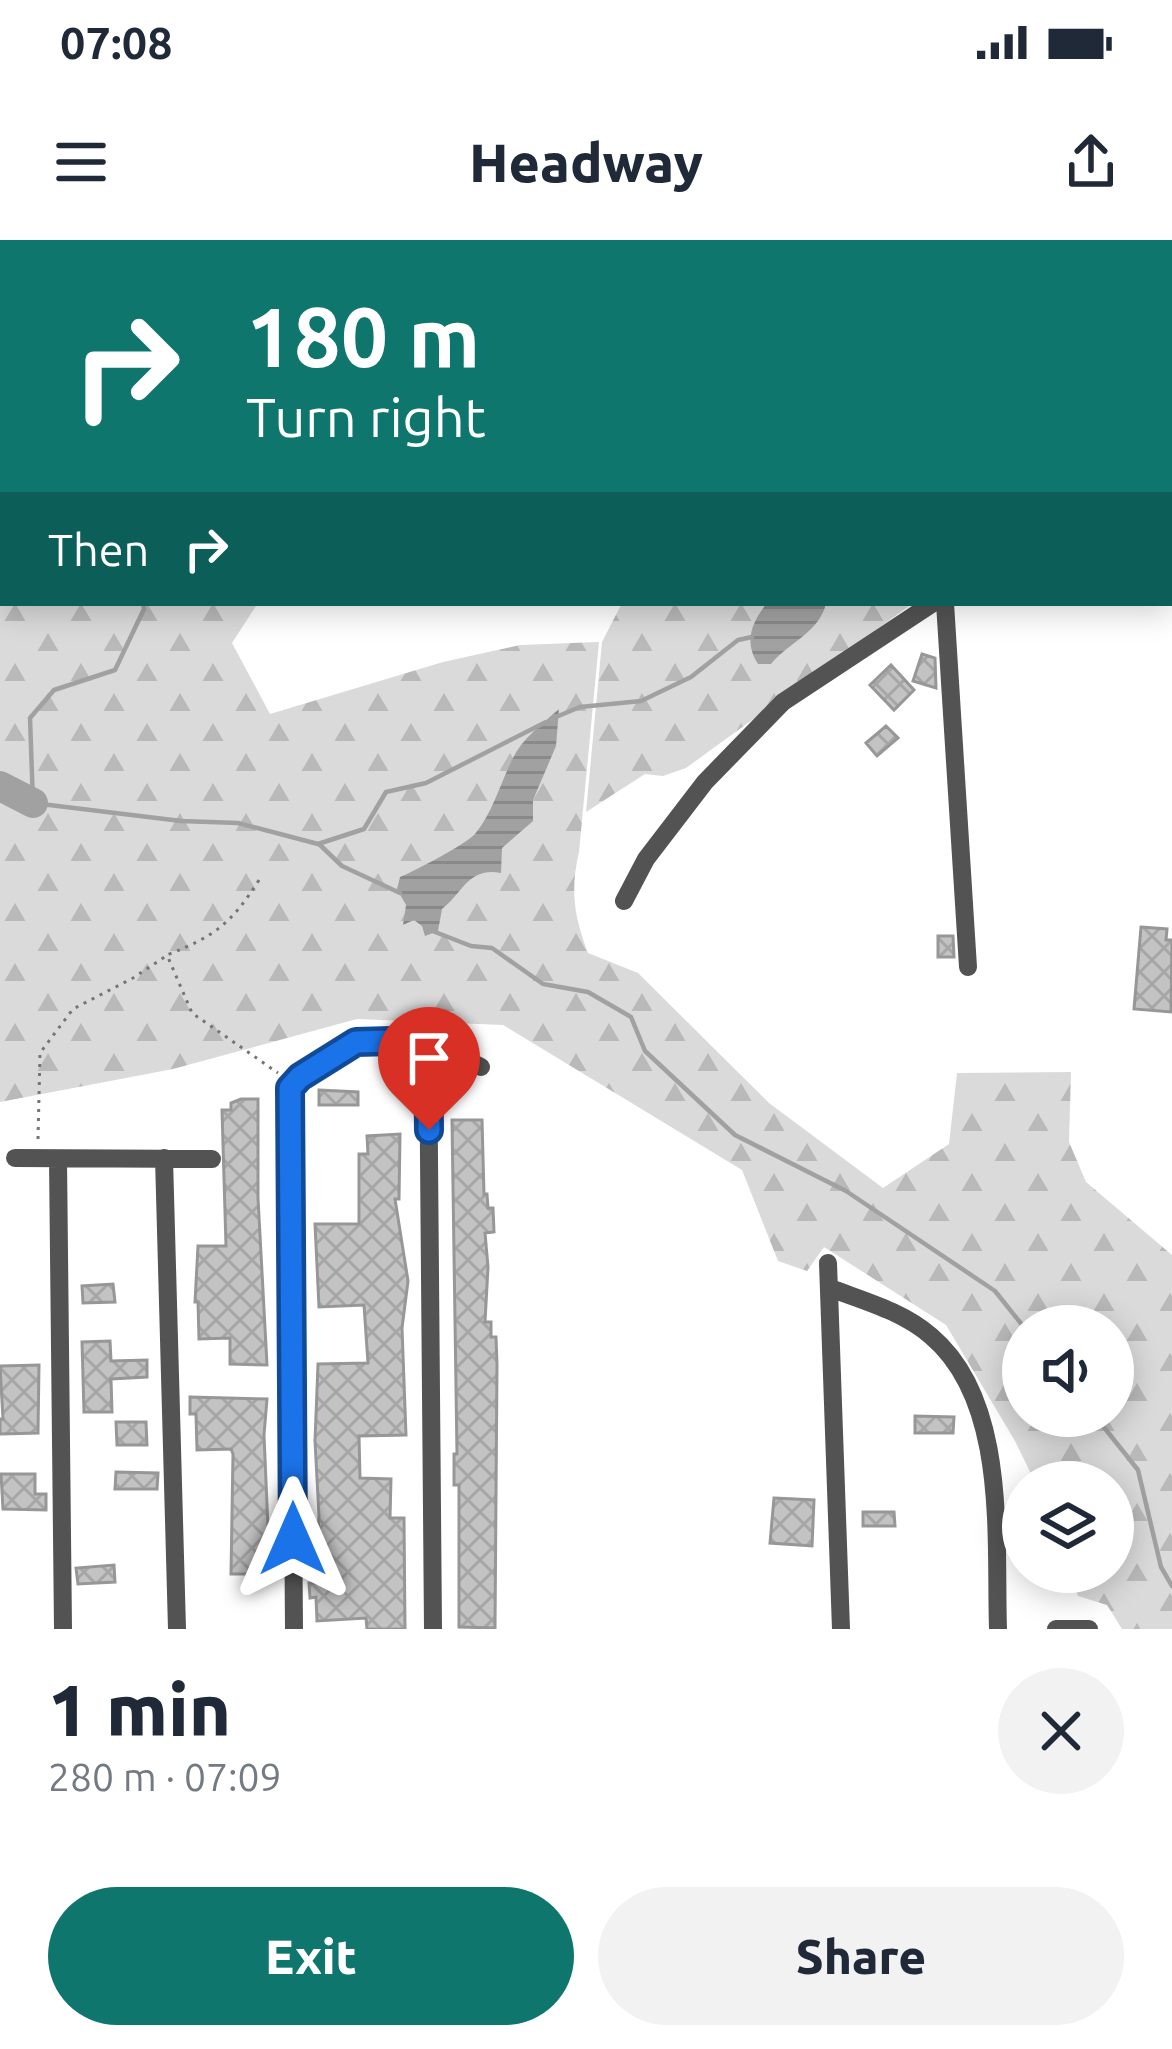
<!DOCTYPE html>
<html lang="en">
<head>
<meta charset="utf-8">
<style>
	:root { --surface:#fff; --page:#f2f2f3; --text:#1f2937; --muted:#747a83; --accent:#0f766e }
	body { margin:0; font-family:Ubuntu,sans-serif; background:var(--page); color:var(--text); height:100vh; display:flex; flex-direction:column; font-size:45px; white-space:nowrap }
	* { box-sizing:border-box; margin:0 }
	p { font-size:39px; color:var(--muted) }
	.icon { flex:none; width:66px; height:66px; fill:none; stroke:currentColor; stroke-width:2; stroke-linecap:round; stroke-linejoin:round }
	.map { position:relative; height:1389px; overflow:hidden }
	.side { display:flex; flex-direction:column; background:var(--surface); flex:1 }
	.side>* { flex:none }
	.top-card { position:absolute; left:0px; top:0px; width:1173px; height:366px; box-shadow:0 6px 30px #0003; background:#0f766e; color:#fff; overflow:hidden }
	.buttons { position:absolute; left:1002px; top:1065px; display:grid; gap:24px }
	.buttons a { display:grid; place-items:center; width:132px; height:132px; border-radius:50%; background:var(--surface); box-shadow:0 6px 30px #0003; font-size:60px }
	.pin { position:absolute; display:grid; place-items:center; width:102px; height:102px; color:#fff; margin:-123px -51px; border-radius:50% 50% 50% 0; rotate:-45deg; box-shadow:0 0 12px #0007 }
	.pin .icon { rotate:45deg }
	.me { position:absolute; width:132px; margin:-66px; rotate:0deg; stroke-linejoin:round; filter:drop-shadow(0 0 9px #0008) }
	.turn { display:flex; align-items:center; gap:42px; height:252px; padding:0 48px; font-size:54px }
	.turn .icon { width:156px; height:156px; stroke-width:2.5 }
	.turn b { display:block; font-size:84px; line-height:102px }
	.then { display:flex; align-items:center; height:114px; padding:0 48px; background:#0003; gap:24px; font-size:45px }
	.round { display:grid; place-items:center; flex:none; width:126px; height:126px; border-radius:63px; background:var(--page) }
	.overview { display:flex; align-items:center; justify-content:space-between; height:204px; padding:0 48px }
	h1 { font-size:72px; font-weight:800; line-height:90px }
	.action { display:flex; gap:24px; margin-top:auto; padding:24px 48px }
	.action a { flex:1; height:138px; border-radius:72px; background:var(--accent); color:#fff; font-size:48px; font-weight:800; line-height:138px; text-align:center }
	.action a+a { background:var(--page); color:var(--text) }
	.status { display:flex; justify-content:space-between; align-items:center; height:84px; padding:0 60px; background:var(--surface); direction:ltr }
	.status svg { height:33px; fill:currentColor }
	header { display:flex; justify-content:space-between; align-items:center; height:156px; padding:0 48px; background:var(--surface); font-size:54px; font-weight:800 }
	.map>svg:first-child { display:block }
	.forest { fill:url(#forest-firs); fill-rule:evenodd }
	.water { fill:url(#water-rules) }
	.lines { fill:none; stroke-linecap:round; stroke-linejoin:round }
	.stream { stroke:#a1a1a1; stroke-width:4.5 }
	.river { stroke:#a1a1a1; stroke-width:30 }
	.building { fill:url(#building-cross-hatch); stroke:#979797; stroke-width:3 }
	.path { stroke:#757575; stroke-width:3; stroke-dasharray:3 6; stroke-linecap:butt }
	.street { stroke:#535353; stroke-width:18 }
	.route-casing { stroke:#114b97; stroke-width:30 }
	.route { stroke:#1a73e8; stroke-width:21 }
</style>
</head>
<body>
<div class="status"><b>07:08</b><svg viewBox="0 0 49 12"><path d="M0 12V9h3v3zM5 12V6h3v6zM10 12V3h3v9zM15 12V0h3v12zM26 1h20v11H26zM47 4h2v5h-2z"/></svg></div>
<header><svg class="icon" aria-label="menu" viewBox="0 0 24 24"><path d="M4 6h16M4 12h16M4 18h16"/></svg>Headway<svg class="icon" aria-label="share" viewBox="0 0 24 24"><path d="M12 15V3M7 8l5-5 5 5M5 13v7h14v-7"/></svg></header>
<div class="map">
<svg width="1172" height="1389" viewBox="0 0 1172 1389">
	<defs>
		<pattern id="forest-firs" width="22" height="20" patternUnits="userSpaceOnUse" patternTransform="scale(3)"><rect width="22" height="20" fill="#dadada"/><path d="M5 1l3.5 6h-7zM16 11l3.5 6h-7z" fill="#b9b9b9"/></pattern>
		<pattern id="water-rules" width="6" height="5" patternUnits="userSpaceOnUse" patternTransform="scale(3)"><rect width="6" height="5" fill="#a1a1a1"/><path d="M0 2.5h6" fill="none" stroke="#898989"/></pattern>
		<pattern id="building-cross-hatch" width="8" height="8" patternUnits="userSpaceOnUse" patternTransform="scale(3)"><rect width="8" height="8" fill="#c3c3c3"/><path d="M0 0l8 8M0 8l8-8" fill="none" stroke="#a6a6a6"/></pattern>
	</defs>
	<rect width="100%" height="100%" fill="#fff"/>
	<path class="forest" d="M0 0H319L3 3V363H258L232 403 270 474 443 422 520 405 599 402 579 612C570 650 574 677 588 713L638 733 769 863 883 948 949 904 957 833 1071 832 1069 902 1086 942 1172 1015V1389H1122L1107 1365 1078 1356 1070 1332H1113V1242H1035L1015 1201 946 1085 824 1007 807 1031 778 1021 742 930 503 785 357 779 173 829 0 862ZM1023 1086H1113V1176H1023Z
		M622 363H913L686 528 663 536 645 534 586 572 602 402Z"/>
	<path class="water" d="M767 363H826C820 392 789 402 771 424H758C744 402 751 383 767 363Z
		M559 469 556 506 533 560V581L502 608 501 633C468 627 463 653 442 669L438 691 425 696 422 686 414 680 403 685 406 665 397 649 400 637C413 632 466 604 475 594 493 572 500 544 513 518 522 499 543 483 559 469Z"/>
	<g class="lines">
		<path class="stream" d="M1170 117 1172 116
			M143 363 144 369 115 430 54 450 30 478 33 563 181 581 238 583 318 604 364 589 386 552 426 543 546 482
			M556 477 580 467 641 461 691 437 738 400 752 397
			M319 604 342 626 400 653
			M430 690 471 706 492 708 543 744 588 752 631 777 645 811 735 895 846 951 995 1051 1023 1086
			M1095 1176 1138 1230 1161 1327 1172 1346"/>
		<path class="river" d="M0 546 33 563"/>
	</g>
	<path class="building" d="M922 414 935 418 936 448 913 441Z
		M891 425 914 450 894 470 870 445Z
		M886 486 898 498 877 516 866 503Z
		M1141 687 1167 689 1166 700H1172L1171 772 1134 769Z
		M938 696H953L954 717H938Z
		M319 850 358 852V865H319Z
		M241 859H258V958L267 1125 230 1124V1098L199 1099 198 1062H195L198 1006H226L222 870H231V863Z
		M452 880H482L484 954H487L488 968H493L494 992 485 993 488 1027 485 1082H491V1097H496L497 1124 495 1388 459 1387V1245H454V1214H457Z
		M400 894 399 959H395L408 1041 402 1088 406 1195 359 1196 360 1238 391 1239 390 1278H404L405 1389H367L366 1378 317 1381 316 1357 310 1358 309 1343H315L319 1276 315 1201 318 1124 368 1123 364 1065 319 1067 315 984H359V914H368L367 896Z
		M113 1044 115 1062 83 1063 82 1046Z
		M110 1101 111 1121 147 1120V1137L111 1139 112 1172H84L82 1102Z
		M39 1125 38 1193 0 1194V1179H3L0 1126Z
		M190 1157 267 1159 264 1195 270 1334H231L233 1214 231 1209 197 1210 196 1174H190Z
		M915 1176 954 1177 953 1193H915Z
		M116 1182H146L147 1205H117Z
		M116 1232 158 1233 157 1249H115Z
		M1 1234H35V1254H46V1270L3 1269Z
		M774 1258 814 1260 812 1306 770 1303Z
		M863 1272H894L895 1286H863Z
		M114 1325 115 1342 78 1344 76 1328Z"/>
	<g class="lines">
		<path class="path" d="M718 0 722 3
			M766 3 769 0
			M259 640C231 684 215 696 167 715L192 773 278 833
			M38 899 40 813 73 769 133 738 166 716"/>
		<path class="street" d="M1170 198H1172
			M945 363 968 727
			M624 661 646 619 705 542 783 462 933 363
			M428 800 433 1389
			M15 918 212 919
			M164 918 177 1389
			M58 919 63 1389
			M828 1023 841 1389
			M830 1048C864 1061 902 1071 931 1096 1008 1161 995 1298 998 1389
			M294 1389 290 848 300 837 356 802 428 800 481 827
			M1056 1389H1089"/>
	</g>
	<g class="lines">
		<g class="route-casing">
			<path id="route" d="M293 1299 290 848 300 837 356 802 428 800 429 890"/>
		</g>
		<use href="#route" class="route"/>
	</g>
</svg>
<div class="buttons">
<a><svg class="icon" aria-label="sound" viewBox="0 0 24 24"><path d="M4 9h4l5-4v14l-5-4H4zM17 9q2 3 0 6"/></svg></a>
<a><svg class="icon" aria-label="layers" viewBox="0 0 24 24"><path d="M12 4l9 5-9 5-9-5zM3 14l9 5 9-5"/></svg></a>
</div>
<div class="pin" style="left:429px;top:890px;background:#d93025"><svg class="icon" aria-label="arrive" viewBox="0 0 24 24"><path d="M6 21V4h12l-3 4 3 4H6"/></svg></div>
<svg class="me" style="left:293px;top:1299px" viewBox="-20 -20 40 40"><path d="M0-17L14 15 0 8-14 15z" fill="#1a73e8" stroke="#fff" stroke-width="4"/></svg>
<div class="top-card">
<div class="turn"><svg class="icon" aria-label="right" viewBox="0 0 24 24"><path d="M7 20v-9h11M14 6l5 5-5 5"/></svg><div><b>180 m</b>Turn right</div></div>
<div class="then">Then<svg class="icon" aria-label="right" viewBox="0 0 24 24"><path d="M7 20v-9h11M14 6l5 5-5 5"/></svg></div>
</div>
</div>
<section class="side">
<div class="overview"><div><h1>1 min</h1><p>280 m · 07:09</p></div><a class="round"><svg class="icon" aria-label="close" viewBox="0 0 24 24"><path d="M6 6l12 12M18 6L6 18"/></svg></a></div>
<div class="action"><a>Exit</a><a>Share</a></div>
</section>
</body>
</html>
